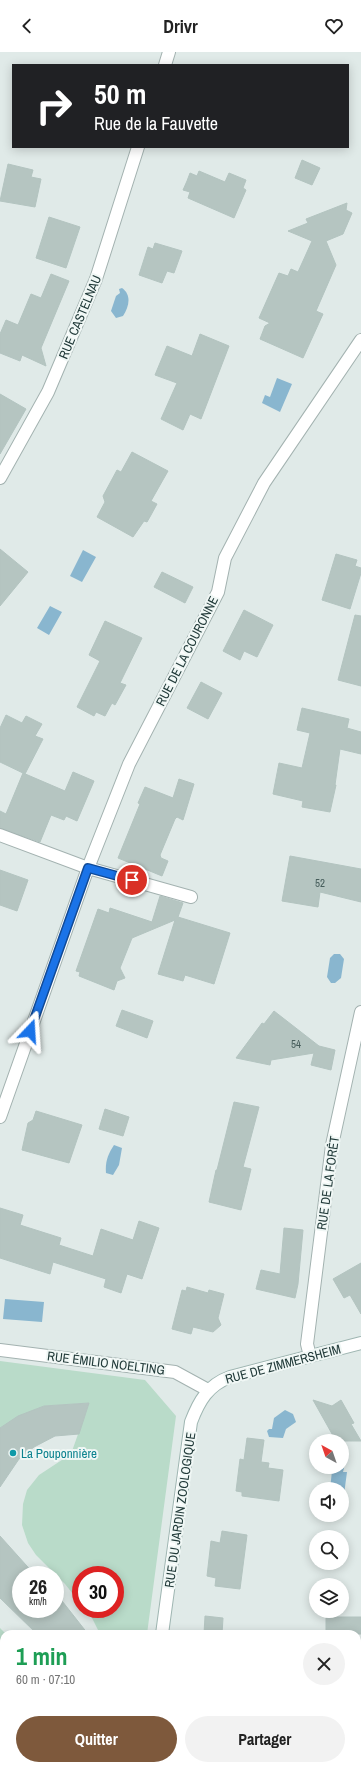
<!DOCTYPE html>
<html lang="fr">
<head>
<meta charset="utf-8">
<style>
	:root { --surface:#fff; --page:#f2f2f2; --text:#222; --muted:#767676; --accent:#7e593c }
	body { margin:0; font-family:"Archivo Narrow",sans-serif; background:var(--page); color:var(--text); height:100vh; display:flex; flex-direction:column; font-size:15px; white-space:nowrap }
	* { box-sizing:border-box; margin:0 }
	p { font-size:13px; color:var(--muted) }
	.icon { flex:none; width:22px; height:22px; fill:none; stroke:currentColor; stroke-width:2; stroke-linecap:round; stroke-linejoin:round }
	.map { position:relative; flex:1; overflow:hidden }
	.details { position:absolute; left:0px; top:1578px; width:361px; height:140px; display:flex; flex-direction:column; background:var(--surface); border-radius:12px 12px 0 0; box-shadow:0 2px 10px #0003 }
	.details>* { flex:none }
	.hud { position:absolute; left:12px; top:12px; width:337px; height:84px; border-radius:0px; box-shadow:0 2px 10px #0003; background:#202124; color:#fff; overflow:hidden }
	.needle { width:26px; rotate:320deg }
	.buttons { position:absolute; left:309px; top:1382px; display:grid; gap:8px }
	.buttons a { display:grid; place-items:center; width:40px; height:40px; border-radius:50%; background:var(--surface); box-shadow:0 2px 10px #0003; font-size:20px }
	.speed { position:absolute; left:12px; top:1514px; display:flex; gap:8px; font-size:20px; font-weight:700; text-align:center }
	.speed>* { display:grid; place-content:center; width:52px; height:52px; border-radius:50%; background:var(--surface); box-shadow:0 2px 10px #0003; line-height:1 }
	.speed small { font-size:10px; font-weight:400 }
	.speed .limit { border:6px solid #d22; background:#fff; color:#111 }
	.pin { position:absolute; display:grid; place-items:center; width:34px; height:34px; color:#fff; margin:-17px; border:2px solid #fff; border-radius:50%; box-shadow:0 1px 4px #0007 }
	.me { position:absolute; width:44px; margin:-22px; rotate:20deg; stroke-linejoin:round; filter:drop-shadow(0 0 3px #0008) }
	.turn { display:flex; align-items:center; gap:14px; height:84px; padding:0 16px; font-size:18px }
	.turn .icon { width:52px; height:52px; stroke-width:2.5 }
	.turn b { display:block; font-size:28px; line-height:34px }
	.round { display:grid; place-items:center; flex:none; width:42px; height:42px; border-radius:21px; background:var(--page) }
	.summary { display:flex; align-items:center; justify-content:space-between; height:68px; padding:0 16px }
	h1 { font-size:24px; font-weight:800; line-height:30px; color:#1e9e55 }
	.cta { display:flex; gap:8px; margin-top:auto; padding:8px 16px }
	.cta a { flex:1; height:46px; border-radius:24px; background:var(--accent); color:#fff; font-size:16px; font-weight:800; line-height:46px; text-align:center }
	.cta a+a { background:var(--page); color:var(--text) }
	header { display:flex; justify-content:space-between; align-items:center; height:52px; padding:0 16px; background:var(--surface); font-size:18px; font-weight:800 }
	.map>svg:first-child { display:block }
	.green { fill:#b9dbc9 }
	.water { fill:#89b6cf }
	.building { fill:#b5c5c1; stroke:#b3c4c0 }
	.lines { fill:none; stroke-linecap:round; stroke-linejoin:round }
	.street-casing { stroke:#a3b2b0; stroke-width:14 }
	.secondary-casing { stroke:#9fb6b2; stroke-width:14 }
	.street { stroke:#fff; stroke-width:12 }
	.secondary { stroke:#fff; stroke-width:12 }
	.route-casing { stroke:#114b97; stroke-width:10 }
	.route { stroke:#1a73e8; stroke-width:7 }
	.culture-dot { fill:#0f9aa8; stroke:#f0f7f5; stroke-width:1.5 }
	.labels { text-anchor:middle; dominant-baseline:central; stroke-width:4; stroke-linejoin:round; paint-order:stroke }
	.number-label { font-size:11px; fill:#465d5b }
	.street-label { font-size:13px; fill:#213a39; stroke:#f0f7f5 }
	.culture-label { font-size:13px; fill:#0d838f; stroke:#f0f7f5; text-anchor:start }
</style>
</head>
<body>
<header><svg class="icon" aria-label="back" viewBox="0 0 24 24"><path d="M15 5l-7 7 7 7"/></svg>Drivr<svg class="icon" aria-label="heart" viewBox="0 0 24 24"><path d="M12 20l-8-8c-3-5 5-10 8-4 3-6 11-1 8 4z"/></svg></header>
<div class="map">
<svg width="361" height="1718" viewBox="0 0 361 1718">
	<rect width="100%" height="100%" fill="#e0eae8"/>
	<path class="green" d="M0 1309 145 1328 176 1364 147 1582H100L92 1566 85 1557H115V1523H81V1552L65 1532 36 1503 28 1491 22 1473 23 1452 27 1438 39 1423 71 1402 89 1351 44 1354 0 1376Z
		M0 1576 6 1582H4V1714H45L44 1718H0Z
		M80 1714H123L122 1718H78Z"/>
	<path class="water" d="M122 236C132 243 129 255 123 264L116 266 111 259 116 244 120 241 119 237Z
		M277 326 292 332 280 360 262 351 265 343 270 345Z
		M83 498 96 505 82 530 70 524Z
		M50 554 62 560 49 583 37 576Z
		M334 902H340L344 907 341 926 335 931H331L327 925 330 906Z
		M114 1093 122 1096 119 1113 113 1123 106 1121C105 1110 108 1102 114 1093Z
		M5 1247 44 1250 42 1270 3 1267Z
		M285 1358 293 1362 296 1370 286 1377 283 1386 269 1385 267 1379 269 1377H272L274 1366Z
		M336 1415 344 1416 343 1420H347L343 1450 342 1437H330L332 1419H335Z"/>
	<path class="building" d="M302 108 320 116 312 133 295 126Z
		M8 112 33 118 31 125 41 127 35 155 0 149Z
		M199 119 225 130 229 121 246 128 243 136 246 138 234 166 188 146 190 140 183 138 187 129 190 121 197 124Z
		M347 151 346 158 352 161 343 182 326 189 336 213 316 259 323 262 303 306 260 287 265 274 270 271 259 266 279 221 288 224 291 217 298 220 312 189 288 179 308 171 306 167Z
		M49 165 80 175 66 216 36 206Z
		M155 191 182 199 174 221 167 219 162 231 139 223 148 195 153 197Z
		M51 222 69 229 41 296 46 314 22 303 20 309 0 301V282L6 268 18 273 31 242 41 246Z
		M200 282 229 294 201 367 190 362 183 378 161 367 177 331 155 323 167 294 192 304Z
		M0 342 26 357 0 402Z
		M132 400 168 419 151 449 157 452 151 463 147 470 144 469 133 485 97 465 105 450 103 444 117 418 121 420Z
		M0 497 28 520 0 554Z
		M336 502 357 508 355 514 361 516V521L350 557 322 548Z
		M162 520 193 535 185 551 154 535Z
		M244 558 273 573 257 605 244 599 240 608 223 599Z
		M355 563 361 564V634L338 628Z
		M105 569 142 586 120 631 126 633 115 653 112 651 105 664 96 660 94 664 77 655 100 609 89 603Z
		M201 630 222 641 208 667 187 656Z
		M302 656 349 667 347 676 361 680V702L340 697 335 733H336L330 760 302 755 303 749 273 742 279 711 302 716 310 681 297 678Z
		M6 663 22 671 26 664 42 672 35 684 43 687 25 722 0 710V676Z
		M73 720 94 729 77 769 66 764 64 768 51 763 40 790 0 776V759L6 762 23 721 65 739Z
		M179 727 194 732 183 768 177 765 175 767 160 803 161 806 168 809 162 824 118 806 140 752 138 751 145 735 173 746Z
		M290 804 361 817V850L320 840 318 855 282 849Z
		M0 818 28 828 17 859 0 853Z
		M160 844 183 851 178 865 230 881 214 932 185 923 183 929 158 922 175 868 132 886 120 916 125 926 117 929 114 938 79 924 80 920 76 919 98 857 109 861 110 856 152 870Z
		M122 958 153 969 147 986 116 974Z
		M274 959 319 994 335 998 331 1018 311 1013 314 1001 271 1008 270 1013 236 1006 262 971 264 972Z
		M234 1050 259 1055 243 1115 251 1117 241 1158 209 1150 216 1118H217Z
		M105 1057 129 1065 123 1084 99 1077Z
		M36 1059 82 1073 69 1111 22 1098 28 1071 33 1068Z
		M0 1156 23 1163 20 1173 61 1186 59 1193 93 1204 101 1177 133 1188 139 1169 159 1176 142 1227 127 1222 121 1241 104 1235 106 1227 53 1210 50 1222 0 1206Z
		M284 1176 303 1178 298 1232 295 1246 256 1237 261 1218 280 1222Z
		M361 1211V1262L350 1243 344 1246 333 1227Z
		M187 1235 208 1241 209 1238 224 1242 218 1266 221 1273 213 1280 193 1275 191 1282 172 1277 182 1238 186 1239Z
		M313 1348 332 1354 341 1348 354 1371 351 1372 361 1389H336Z
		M89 1351 79 1382 55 1384 34 1395 19 1407 0 1435V1376L18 1364 44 1354Z
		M247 1386 264 1388 261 1410 269 1411 268 1416 283 1418 279 1449 242 1444V1440L236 1439 240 1407 244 1408Z
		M222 1479 247 1483 240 1537 215 1534 216 1526 207 1524 211 1489 220 1491Z
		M0 1484 35 1523H21V1557H55V1540L88 1582H37L0 1546Z
		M205 1564 223 1566 222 1582H204Z
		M326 1565H361V1582H326Z"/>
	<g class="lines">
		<g class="street-casing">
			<path id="street" d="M165 13 169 0
				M0 426 48 340 96 227 138 95
				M0 783 88 816 191 845
				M0 1065 88 816 129 712 218 540 225 506 264 431 361 288
				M0 1298 175 1320 208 1338
				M310 1304 307 1292 309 1276 332 1093 361 960"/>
		</g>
		<g class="secondary-casing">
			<path id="secondary" d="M162 1582 191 1370C199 1349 208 1333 230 1325L361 1291
				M139 1718 140 1714"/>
		</g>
		<use href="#street" class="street"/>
		<use href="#secondary" class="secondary"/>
	</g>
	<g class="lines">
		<g class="route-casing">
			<path id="route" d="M30 979 88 816 132 828"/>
		</g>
		<use href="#route" class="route"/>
	</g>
	<circle class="culture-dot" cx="13" cy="1401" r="4"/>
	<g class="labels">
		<g class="number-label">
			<text x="320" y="831">52</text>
			<text x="296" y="992">54</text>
		</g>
		<g class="street-label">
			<text transform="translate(80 265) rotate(-67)">RUE CASTELNAU</text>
			<text transform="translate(187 599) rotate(-63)">RUE DE LA COURONNE</text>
			<text transform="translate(328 1131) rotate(-82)">RUE DE LA FORÊT</text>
			<text transform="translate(106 1311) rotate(7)">RUE ÉMILIO NOELTING</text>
			<text transform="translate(283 1312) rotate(-15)">RUE DE ZIMMERSHEIM</text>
			<text transform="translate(180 1458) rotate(-82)">RUE DU JARDIN ZOOLOGIQUE</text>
		</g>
		<g class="culture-label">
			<text x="21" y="1401">La Pouponnière</text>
		</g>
	</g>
</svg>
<div class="buttons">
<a><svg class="needle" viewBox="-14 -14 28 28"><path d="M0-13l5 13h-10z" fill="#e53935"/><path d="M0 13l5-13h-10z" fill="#767676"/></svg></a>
<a><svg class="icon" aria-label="sound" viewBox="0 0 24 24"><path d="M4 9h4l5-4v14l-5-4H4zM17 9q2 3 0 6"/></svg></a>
<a><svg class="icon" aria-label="search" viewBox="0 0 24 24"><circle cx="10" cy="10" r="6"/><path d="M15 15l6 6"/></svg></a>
<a><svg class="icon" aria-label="layers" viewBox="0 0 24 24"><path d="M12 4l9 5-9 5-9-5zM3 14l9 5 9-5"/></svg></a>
</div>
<div class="speed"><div>26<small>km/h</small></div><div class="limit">30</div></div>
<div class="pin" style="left:132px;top:828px;background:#d93025"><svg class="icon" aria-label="arrive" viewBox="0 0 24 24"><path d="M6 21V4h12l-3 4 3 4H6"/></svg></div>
<svg class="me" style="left:30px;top:979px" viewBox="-20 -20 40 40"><path d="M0-17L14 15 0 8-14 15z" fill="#1a73e8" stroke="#fff" stroke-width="4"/></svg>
<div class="hud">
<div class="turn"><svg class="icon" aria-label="right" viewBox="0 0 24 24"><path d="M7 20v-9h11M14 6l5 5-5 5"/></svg><div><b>50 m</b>Rue de la Fauvette</div></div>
</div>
<section class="details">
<div class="summary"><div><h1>1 min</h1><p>60 m · 07:10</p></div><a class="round"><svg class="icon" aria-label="close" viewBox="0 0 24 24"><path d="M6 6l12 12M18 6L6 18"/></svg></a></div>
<div class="cta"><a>Quitter</a><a>Partager</a></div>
</section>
</div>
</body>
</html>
